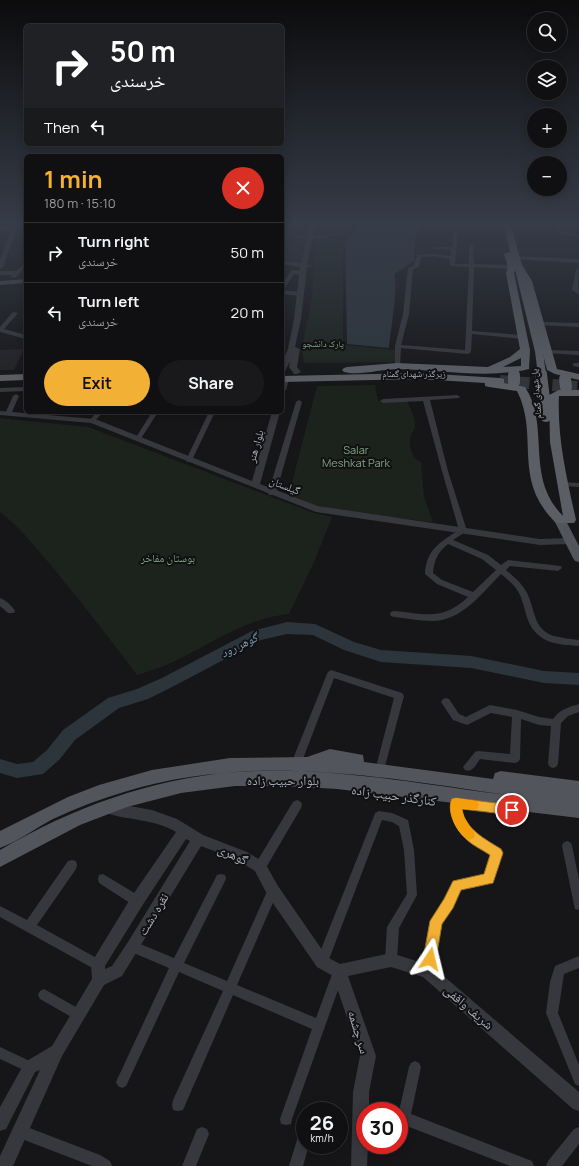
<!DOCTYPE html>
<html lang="en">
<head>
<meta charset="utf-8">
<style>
	:root { --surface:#101012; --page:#19191b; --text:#f1f3f6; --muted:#9c9d9f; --line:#303032; --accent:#f2b134 }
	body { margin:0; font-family:Manrope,"Noto Naskh Arabic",sans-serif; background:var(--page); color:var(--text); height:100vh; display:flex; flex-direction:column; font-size:15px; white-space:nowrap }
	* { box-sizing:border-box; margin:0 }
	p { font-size:13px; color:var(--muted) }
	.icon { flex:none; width:22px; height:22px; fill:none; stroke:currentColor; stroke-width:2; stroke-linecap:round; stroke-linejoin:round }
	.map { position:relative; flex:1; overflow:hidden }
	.details { position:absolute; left:24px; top:154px; width:260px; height:260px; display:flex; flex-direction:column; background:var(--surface); border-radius:6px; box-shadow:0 2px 10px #0003,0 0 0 1px var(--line) }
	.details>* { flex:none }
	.top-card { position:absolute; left:24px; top:24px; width:260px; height:122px; border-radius:6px; box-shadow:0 2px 10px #0003,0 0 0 1px var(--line); background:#202124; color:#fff; overflow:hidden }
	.tools { position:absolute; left:527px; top:12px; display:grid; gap:8px }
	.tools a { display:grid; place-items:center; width:40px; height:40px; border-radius:50%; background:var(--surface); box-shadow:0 2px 10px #0003,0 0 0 1px var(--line); font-size:20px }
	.speed { position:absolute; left:296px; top:1102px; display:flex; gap:8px; font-size:20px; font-weight:700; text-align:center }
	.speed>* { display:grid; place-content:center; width:52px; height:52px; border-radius:50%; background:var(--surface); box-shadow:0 2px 10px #0003,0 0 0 1px var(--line); line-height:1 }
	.speed small { font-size:10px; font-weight:400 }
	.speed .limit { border:6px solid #d22; background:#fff; color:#111 }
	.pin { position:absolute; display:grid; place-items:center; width:34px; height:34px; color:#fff; margin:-17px; border:2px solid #fff; border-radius:50%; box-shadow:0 1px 4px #0007 }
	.me { position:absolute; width:44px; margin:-22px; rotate:10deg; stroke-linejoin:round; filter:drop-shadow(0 0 3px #0008) }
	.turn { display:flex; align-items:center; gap:14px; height:84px; padding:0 20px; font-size:18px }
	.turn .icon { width:52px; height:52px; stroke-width:2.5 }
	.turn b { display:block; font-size:28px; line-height:34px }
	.then { display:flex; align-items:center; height:38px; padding:0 20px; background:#0003; gap:8px; font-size:15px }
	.round { display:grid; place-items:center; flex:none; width:42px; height:42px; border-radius:21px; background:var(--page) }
	.head { display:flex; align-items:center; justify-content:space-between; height:68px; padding:0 20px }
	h1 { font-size:24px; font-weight:700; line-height:30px; color:var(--accent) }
	.button { display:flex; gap:8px; margin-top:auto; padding:8px 20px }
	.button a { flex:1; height:46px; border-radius:24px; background:var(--accent); color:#111; font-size:16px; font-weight:700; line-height:46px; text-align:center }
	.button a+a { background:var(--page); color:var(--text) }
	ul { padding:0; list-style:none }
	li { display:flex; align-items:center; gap:12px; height:60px; padding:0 20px; border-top:1px solid var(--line) }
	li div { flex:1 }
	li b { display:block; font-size:15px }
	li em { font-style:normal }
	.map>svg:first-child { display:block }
	.built { fill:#222225 }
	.green { fill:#1c231d }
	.water { fill:#2c353c }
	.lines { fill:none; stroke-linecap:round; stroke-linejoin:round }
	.river { fill:#2c353c; fill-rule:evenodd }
	.building { fill:#29292c }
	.trunk-tunnel { stroke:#333438; stroke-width:12; stroke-dasharray:12 5.5; stroke-linecap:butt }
	.minor { fill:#37383d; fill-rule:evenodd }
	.tertiary { fill:#37383d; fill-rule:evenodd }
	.secondary { fill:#45474d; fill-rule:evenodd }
	.primary { fill:#53555c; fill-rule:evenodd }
	.trunk { fill:#5b5e65; fill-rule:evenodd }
	.trunk-bridge-far1 { stroke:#5b5e65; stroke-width:8 }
	.trunk-bridge { stroke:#5b5e65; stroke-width:12 }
	.route { fill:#f2b134; stroke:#9d7322 }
	.slow { fill:#f59e0b }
	.labels { text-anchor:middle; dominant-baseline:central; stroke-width:4; stroke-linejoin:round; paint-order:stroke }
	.far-park-label { font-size:9px; fill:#7fa381; stroke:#111113 }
	.far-street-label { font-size:9px; fill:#a8adb8; stroke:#111113 }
	.street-label { font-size:11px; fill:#a8adb8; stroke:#111113 }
	.park-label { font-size:11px; fill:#7fa381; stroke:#111113 }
	.water-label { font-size:12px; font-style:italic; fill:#7f9bb3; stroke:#111113 }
	.near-street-label { font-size:13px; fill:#a8adb8; stroke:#111113 }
</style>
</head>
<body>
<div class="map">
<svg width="579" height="1166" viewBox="0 0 579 1166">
	<rect width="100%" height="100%" fill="#161618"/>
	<path class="built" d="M282 235 305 238 301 262 282 259Z
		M24 349 14 370H0V350Z"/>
	<path class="green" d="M332 238 343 241V345L396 350 395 362 304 363 302 349 312 297 316 241Z
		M375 385 378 401 406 400C410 407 416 419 415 427 415 430 412 432 411 435 408 445 411 459 421 462L424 497 433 522 360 514 315 505 289 494 317 386Z
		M0 418 88 427 314 513 332 517 315 560 289 614C246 618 213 643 175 661 163 667 150 671 137 675 110 639 83 604 54 569 37 549 21 528 0 512Z"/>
	<path class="water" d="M366 222H421L415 238 414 261 394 274C399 282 390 335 389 348L347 344 345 243 351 233Z"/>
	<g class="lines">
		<path class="river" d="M287 622 315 624 354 642 381 650 471 656 544 671 579 673V685L544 683 471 668 381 662 344 650 313 635 287 634 261 640 174 686 148 699 119 708 75 740 59 760 43 774 17 778 0 773V759L17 764 33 762 47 750 63 730 108 698 137 689 162 678 252 631Z"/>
	</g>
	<path class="building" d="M282 229 306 230 305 234 282 233Z"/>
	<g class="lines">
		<path class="trunk-tunnel" d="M500 381 577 387"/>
		<path class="minor" d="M18 222H22L20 229 18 230H16L3 267 0 269V260L12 229 16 228Z
			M282 223 290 224V225L288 226 282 225Z
			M558 224 562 225 561 230 579 235V237L556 232Z
			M340 232 342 233V234L319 239 282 236V234L319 236Z
			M454 232 458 233 455 264H469V245L471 244 473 245 474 264 512 265 515 267 512 269 474 267 472 331 522 335 525 337 522 339 472 334 471 352 468 354 401 348 400 366 397 368 395 367V346L403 314 408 268 414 266 417 255 435 254 451 256V249H435L433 248 435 247H452ZM435 256 450 259V266L469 267 465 350 401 345 409 314 413 269 419 267 421 257Z
			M516 256 579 259V263L514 259 513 258Z
			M26 262V267L15 278 10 277 13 275H0V271H16Z
			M579 268 578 289 579 290V294L572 290 576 270Z
			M293 270 303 271 306 273 303 275 294 274 284 289 282 290V284L291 271Z
			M282 290 300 292 303 294 300 296 282 294Z
			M13 312 18 313 4 329 26 335V339L0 332V327Z
			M541 322 579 323V327L539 325 538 324Z
			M547 350 579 351V355L545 353 544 352Z
			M575 363H579V367L573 366V364Z
			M16 394 19 396 11 414 10 415H6L5 414 13 396Z
			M457 395 460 397 459 398 430 400 448 471 467 531 453 540 488 555 501 565 508 560 561 566 562 568 558 571 510 566 506 570C514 577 522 583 527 593 535 608 533 630 554 636 562 638 571 639 579 640V646C570 645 557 645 548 641 525 630 528 614 520 595 516 586 508 580 501 574 482 593 461 622 431 621 419 621 406 618 394 617L391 616 390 614 391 612 394 611C426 614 442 621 468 597L437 584 425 574C426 550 440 542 459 530L442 471 423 401 383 403 380 401 383 399ZM448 544 482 559 496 570 473 592 442 580 433 573C434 560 438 552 448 544Z
			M299 400 302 402 276 493 272 495H269L268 493 296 402Z
			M97 412H103L94 422H90L89 421Z
			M152 412H158L140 440H136L135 439Z
			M209 412H215L192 460 191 462H187L186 460Z
			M560 482 579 483V487L563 486 559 484Z
			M0 598C6 600 12 606 15 611L14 613H8L0 606Z
			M331 670 402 693 404 696 385 766 382 767 379 766 377 763 394 698 334 678 301 764 299 767 296 768 293 767 291 764 327 674 328 672Z
			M446 698 449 699 459 714 466 717 490 705 517 710 539 717 553 719C559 710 569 707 579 704V712L568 716 561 723 558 764 556 767 553 768 550 767 548 764 551 726 539 725 521 719 520 759 518 762 515 763 480 759C476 765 472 773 465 770L463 767 475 752 478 751 510 754 512 717 491 713 467 725 453 720 441 702 443 699Z
			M456 798 460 800C462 806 461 813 464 819 472 834 487 841 501 850L502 853 493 883 460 890 453 908 441 923 433 971 431 975 427 977 423 975 421 971 430 921 445 900 453 881 485 875 491 855C483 850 474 846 467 840 458 832 447 811 452 800Z
			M297 800 301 802 302 805 301 808 264 871 260 872 256 871 255 867 256 863 293 802Z
			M379 811 392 813 408 820 414 850 417 895 399 928 397 960 395 964 391 966 387 964 385 960 387 927 407 894 404 850 399 826 392 822 382 820 328 962 326 966 322 968 318 966 316 962 374 816 375 813Z
			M567 841 571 843 572 846 579 879V910L575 909 574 905 562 846 563 843Z
			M72 860 76 861 77 865 76 869 37 925 102 961 104 965 102 969 98 971 0 917V906L27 920 68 861Z
			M103 874 141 897 142 901 141 905 137 906 133 905 99 883 98 879 99 875Z
			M221 874 225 875 226 879 184 963 227 981 269 887 273 886 277 887 278 891 237 985 316 1018 334 969 338 967 342 969 344 973 292 1119 291 1124 286 1125 281 1124 280 1119 312 1029 233 995 183 1110 178 1111 173 1110 172 1105 173 1100 223 991 179 972 126 1086 122 1088 118 1086 116 1082 169 968 129 951 127 947 129 943 133 941 174 958 217 875Z
			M579 956V968L564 974 558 1013 579 1065V1086L575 1084 546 1013 550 982 555 966Z
			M44 989 83 1011 85 1015 83 1019 79 1021 75 1019 40 999 38 995 40 991Z
			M0 1047 34 1063 36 1067 34 1071 30 1073 0 1059Z
			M415 1061 419 1063 421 1067 411 1114 532 1161 534 1166H510L399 1123V1111L409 1067 411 1063Z
			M19 1124 100 1155 110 1161 112 1166H92L14 1136 12 1131 14 1126Z
			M202 1127 207 1129 209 1134 196 1166H182L197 1129Z
			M579 1127V1144L562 1166H546L548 1161 574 1129Z
			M305 1128V1145H309L303 1166H289L300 1130Z"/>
		<path class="tertiary" d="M310 222H316L307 264 313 266 307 267 301 319 295 347 300 349 297 367 301 372 297 374H294L289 367 290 361 285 371H282V363L288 349 294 319 300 267 282 264V260L301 263Z
			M26 226V230L0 231V227Z
			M285 377 289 379 286 390 282 392V378Z
			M26 387V391L0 392V388Z
			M0 411 95 419 252 481 272 412H280L260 484 318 506 540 539 571 538 576 541 571 544 540 545 316 512 91 423 0 415Z
			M107 802 152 810 177 819 203 835 247 852 265 863 278 886 327 957 340 964 391 953 432 966 579 1092V1111L573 1109 423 977 391 967 348 976 376 1056 369 1092V1111H365V1145H368L367 1166H351L353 1092 360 1056 333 976 317 967 268 896 255 871 237 860 201 846 122 976 104 985 62 1056 13 1166H0V1156L40 1070 35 1072 6 1129 0 1131V1107L25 1062 52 1046 92 979 91 965 93 960 132 896 176 832C153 818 127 821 103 812L101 808 103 804ZM186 839 190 841 128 942 112 966 105 969V966L142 906Z"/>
		<path class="secondary" d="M26 279V283L0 285V281Z"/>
		<path class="primary" d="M560 516 564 517 579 546V562L575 561 573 558 554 520Z
			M330 749 363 755 364 762 493 779 495 773 501 771 579 781V818L337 789 286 786H235L181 793 127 807 80 825 0 867V850C72 808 150 779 234 772 325 765 424 785 514 796 385 777 252 752 124 792 100 799 76 808 53 819 36 828 19 841 0 848V831L68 797 99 785 152 770 230 758 307 757Z"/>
		<path class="trunk" d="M503 222H510L522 265 532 281 557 369 579 374V380L555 374 547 370 524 281 516 268 514 273 530 350 529 369C489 379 441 370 399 369 381 369 360 376 344 372L342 370 344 368 347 367 397 363 488 367 510 357 520 349 506 273 508 267 504 254 510 252ZM521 358V366L503 367Z
			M419 373 500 378 504 379V383L525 387C551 426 524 477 563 516L550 442 549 395 559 390H579V396H559C557 438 567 479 576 520L574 523H556C511 479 540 436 517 391L489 387 485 386V383L419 379 282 382V376Z
			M26 374V380L0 381V375Z"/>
		<path class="trunk-bridge-far1" d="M518 265 539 351 542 375"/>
		<path class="trunk-bridge" d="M541 374 546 416
			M514 375V382
			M565 379 566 387"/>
	</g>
	<linearGradient id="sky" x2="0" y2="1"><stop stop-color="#0c0c0d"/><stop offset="0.58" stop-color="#363c48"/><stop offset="1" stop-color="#363c48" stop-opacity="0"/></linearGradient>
	<rect width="579" height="385" fill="url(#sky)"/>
	<path class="route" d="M456 798 512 805 516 806 518 810 516 814 512 815 462 809C465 829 485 839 501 849L503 853 493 883 461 890 453 908 442 924 436 959 434 963 430 965 425 963 423 959 430 921 444 899 453 881 484 874 490 855C483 850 473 846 466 839 457 830 446 812 452 799Z"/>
	<path class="slow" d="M456 798 477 801 479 805 477 809 473 810 462 809 464 817 475 834 474 838 469 840C457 835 446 812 452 799Z"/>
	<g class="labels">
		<g class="far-park-label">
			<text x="323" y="343">پارک دانشجو</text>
		</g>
		<g class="far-street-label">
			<text x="414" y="373">زیرگذر شهدای گمنام</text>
			<text transform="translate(536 394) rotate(-95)">پل شهدای گمنام</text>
		</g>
		<g class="street-label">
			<text transform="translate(255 446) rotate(-74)">بلوار هنر</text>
			<text transform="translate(285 485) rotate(21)">گیلستان</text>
		</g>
		<g class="park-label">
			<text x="356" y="449">Salar<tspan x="356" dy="13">Meshkat Park</tspan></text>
			<text x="168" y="557">بوستان مفاخر</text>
		</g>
		<g class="water-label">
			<text transform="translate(239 645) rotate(-26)">گوهر رود</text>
		</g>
		<g class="near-street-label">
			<text x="283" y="780">بلوار حبیب زاده</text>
			<text transform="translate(394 795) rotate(8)">کنارگذر حبیب زاده</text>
			<text transform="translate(233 854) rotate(25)">گوهری</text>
			<text transform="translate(153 914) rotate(-59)">نقره دشت</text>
			<text transform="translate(469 1007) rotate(41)">شریف واقفی</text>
			<text transform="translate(359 1032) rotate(73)">سر چشمه</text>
		</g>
	</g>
</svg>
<div class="tools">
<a><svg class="icon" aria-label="search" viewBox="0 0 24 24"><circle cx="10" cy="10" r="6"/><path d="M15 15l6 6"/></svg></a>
<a><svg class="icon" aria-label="layers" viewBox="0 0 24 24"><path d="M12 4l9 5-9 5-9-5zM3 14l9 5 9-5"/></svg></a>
<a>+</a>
<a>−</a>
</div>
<div class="speed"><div>26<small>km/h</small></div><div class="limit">30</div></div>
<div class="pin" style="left:512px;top:810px;background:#d93025"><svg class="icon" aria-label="arrive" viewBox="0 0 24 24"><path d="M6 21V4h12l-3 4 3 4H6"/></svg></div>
<svg class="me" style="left:430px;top:959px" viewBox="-20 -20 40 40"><path d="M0-17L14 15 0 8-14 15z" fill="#f2b134" stroke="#fff" stroke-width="4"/></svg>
<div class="top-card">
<div class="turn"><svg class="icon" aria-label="right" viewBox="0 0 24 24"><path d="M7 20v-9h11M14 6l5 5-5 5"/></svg><div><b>50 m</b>خرسندی</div></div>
<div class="then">Then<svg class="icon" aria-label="left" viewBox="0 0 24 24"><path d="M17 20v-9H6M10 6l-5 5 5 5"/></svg></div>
</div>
<section class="details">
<div class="head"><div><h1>1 min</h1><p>180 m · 15:10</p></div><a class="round" style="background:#d93025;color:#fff"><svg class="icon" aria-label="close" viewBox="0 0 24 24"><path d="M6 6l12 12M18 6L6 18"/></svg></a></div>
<ul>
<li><svg class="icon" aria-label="right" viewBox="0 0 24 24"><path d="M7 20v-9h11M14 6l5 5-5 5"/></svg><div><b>Turn right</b><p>خرسندی</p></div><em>50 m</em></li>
<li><svg class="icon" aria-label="left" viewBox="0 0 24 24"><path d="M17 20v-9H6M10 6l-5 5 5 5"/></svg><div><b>Turn left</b><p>خرسندی</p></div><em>20 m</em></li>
</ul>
<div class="button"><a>Exit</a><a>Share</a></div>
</section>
</div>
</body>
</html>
